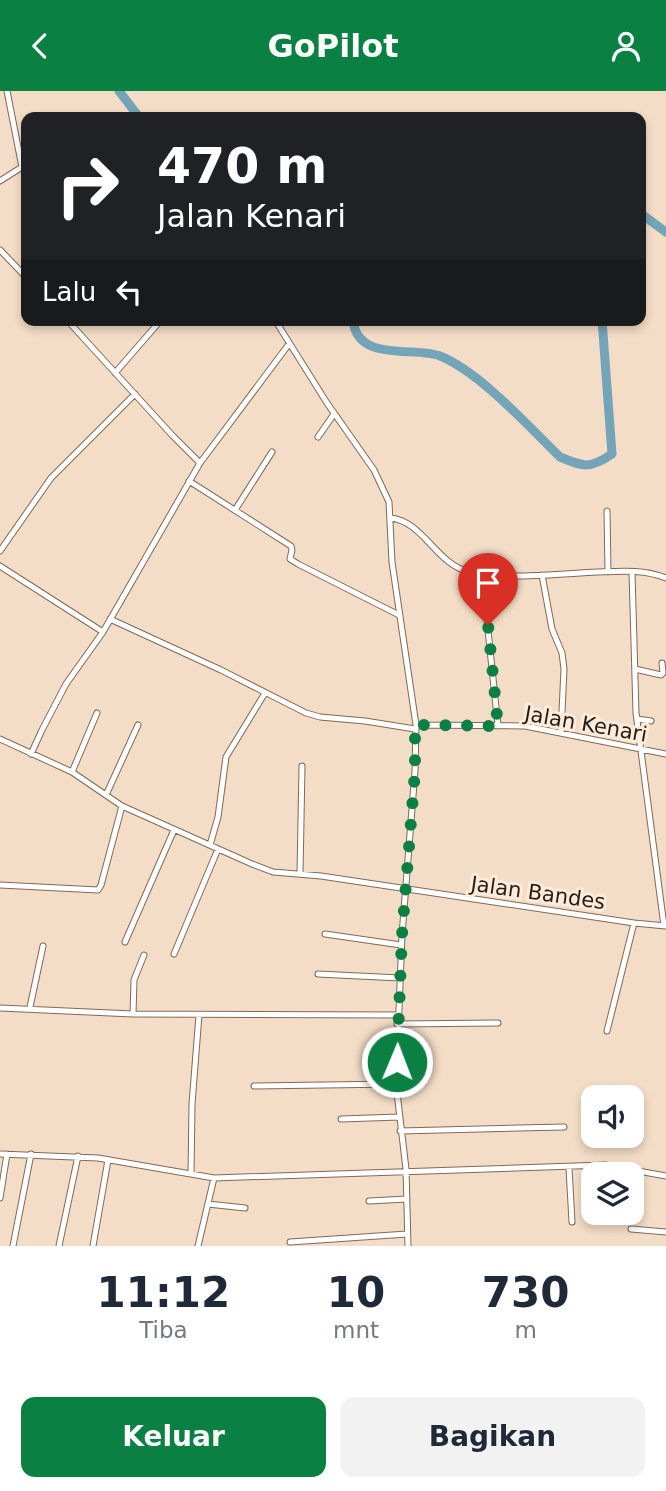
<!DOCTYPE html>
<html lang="id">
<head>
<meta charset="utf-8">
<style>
	:root { --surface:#fff; --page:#f2f2f3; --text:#1f2937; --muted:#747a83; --accent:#0b8043 }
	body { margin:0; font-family:"DejaVu Sans",sans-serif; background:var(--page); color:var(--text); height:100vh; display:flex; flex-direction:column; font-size:26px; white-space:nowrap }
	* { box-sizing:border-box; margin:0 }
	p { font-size:23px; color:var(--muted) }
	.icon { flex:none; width:38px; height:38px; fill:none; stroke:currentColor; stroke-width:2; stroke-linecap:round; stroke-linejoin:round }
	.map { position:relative; height:1155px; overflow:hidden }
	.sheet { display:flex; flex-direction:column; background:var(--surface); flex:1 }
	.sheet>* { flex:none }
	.top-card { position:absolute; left:21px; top:21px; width:625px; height:214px; border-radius:14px; box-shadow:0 4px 10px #0003; background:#202124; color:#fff; overflow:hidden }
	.fabs { position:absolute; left:581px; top:994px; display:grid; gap:14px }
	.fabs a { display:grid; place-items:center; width:63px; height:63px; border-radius:14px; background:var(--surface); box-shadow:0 4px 10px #0003; font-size:35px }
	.pin { position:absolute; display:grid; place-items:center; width:60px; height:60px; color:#fff; margin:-72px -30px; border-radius:50% 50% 50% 0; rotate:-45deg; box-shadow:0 0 7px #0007 }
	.pin .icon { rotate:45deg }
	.me { position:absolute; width:77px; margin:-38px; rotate:1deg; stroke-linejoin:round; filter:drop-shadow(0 0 5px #0008) }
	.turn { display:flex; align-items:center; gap:24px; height:147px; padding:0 21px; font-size:32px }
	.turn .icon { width:91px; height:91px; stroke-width:2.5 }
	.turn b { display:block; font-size:49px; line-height:60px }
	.then { display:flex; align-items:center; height:66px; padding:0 21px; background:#0003; gap:14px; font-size:26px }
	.eta { display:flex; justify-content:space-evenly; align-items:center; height:119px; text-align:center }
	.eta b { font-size:42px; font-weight:600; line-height:49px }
	.primary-button { display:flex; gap:14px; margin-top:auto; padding:14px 21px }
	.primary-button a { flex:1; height:80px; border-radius:14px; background:var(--accent); color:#fff; font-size:28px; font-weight:600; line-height:80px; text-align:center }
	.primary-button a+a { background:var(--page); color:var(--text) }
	header { display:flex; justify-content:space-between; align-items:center; height:91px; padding:0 21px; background:var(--accent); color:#fff; font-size:32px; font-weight:600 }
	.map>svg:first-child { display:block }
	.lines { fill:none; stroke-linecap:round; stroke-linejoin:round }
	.river { stroke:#74a4b8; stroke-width:9 }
	.minor-casing { stroke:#7f6a57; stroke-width:7 }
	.minor { stroke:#fff; stroke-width:5 }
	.route { stroke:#0b8043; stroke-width:12; stroke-dasharray:0 21.6 }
	.labels { text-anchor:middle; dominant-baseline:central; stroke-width:6; stroke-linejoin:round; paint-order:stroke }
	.street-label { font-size:21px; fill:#261e16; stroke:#feebda }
</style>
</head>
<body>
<header><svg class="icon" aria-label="back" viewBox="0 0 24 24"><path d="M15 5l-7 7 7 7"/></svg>GoPilot<svg class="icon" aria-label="person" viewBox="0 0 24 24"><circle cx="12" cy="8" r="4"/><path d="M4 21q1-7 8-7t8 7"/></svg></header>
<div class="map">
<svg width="666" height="1155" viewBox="0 0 666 1155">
	<rect width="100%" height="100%" fill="#f4ddc7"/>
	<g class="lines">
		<path class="river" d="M119 0 139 26
			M640 122 666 141
			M353 229C357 272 415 255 440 265 480 281 528 335 560 366 584 376 590 378 612 363L602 229"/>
		<g class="minor-casing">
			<path id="minor" d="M7 0 22 76 26 78
				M0 90 22 76
				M0 159 26 186
				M67 229 172 344 200 372
				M275 229 327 312 374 379 389 411 392 471 416 634 415 680 402 844 396 993 406 1078 408 1155
				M115 282 161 229
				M318 346 334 323
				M189 390 291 455 292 459 290 468 298 473 399 524
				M235 419 272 361
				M607 420 608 481
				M391 427C424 431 436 473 469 481 507 489 558 483 597 481 621 480 644 478 666 487
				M0 460 51 387 135 303
				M0 475 103 541
				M632 481 636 622 664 835
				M482 482 498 635
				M542 484 552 538 562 562 564 578 561 642
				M110 528 221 579 306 622 320 626 365 630 415 638
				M635 578 661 584 663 582 662 572
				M637 628 651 630
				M416 634 525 635 666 663
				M0 648 72 681 122 715 252 773 273 781 321 785 634 832 666 835
				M31 663 42 639 66 593 103 541 200 372 289 253
				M72 681 97 622
				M106 704 138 634
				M210 754 218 726 226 666 265 602
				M300 783 302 675
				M0 794 98 799 101 794 122 715
				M325 843 401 854
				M125 851 174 739
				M174 863 218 758
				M318 883 400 887
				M30 916 43 855
				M0 917 133 923 398 924
				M133 923 134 889 144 864
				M397 933 498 932
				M607 940 634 832
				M254 995 396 993
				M341 1028 399 1026
				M400 1040 564 1036
				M0 1063 98 1067 214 1087 605 1074 666 1085
				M569 1077 572 1131
				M191 1083 192 1013 199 924
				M0 1107 7 1063
				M369 1110 407 1108
				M208 1113 245 1117
				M631 1138 666 1141
				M290 1151 407 1143
				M13 1155 31 1063
				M59 1155 78 1065
				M93 1155 108 1069
				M198 1155 214 1087"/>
		</g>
		<use href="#minor" class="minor"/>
	</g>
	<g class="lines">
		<path class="route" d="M397 971 402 844 415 680V638L416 634 498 635 488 534"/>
	</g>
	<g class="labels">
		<g class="street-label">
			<text transform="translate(586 633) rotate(10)">Jalan Kenari</text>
			<text transform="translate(538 802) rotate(8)">Jalan Bandes</text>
		</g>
	</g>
</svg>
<div class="fabs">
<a><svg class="icon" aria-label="sound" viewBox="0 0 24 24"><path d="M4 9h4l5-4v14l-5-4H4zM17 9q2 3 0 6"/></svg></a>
<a><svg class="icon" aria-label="layers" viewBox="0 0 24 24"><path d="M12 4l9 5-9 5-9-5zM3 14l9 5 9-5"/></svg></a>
</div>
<div class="pin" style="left:488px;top:534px;background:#d93025"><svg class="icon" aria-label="arrive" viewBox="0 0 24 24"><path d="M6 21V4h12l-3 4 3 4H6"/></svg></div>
<svg class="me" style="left:397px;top:971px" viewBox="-20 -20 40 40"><circle r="17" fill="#0b8043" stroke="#fff" stroke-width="3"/><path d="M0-11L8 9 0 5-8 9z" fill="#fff"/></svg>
<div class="top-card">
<div class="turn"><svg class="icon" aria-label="right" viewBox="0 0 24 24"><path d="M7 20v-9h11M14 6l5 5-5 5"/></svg><div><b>470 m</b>Jalan Kenari</div></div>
<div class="then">Lalu<svg class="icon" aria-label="left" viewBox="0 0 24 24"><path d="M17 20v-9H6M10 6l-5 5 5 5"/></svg></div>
</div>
</div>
<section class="sheet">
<div class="eta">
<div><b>11:12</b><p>Tiba</p></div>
<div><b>10</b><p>mnt</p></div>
<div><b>730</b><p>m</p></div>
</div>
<div class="primary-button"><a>Keluar</a><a>Bagikan</a></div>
</section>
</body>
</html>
